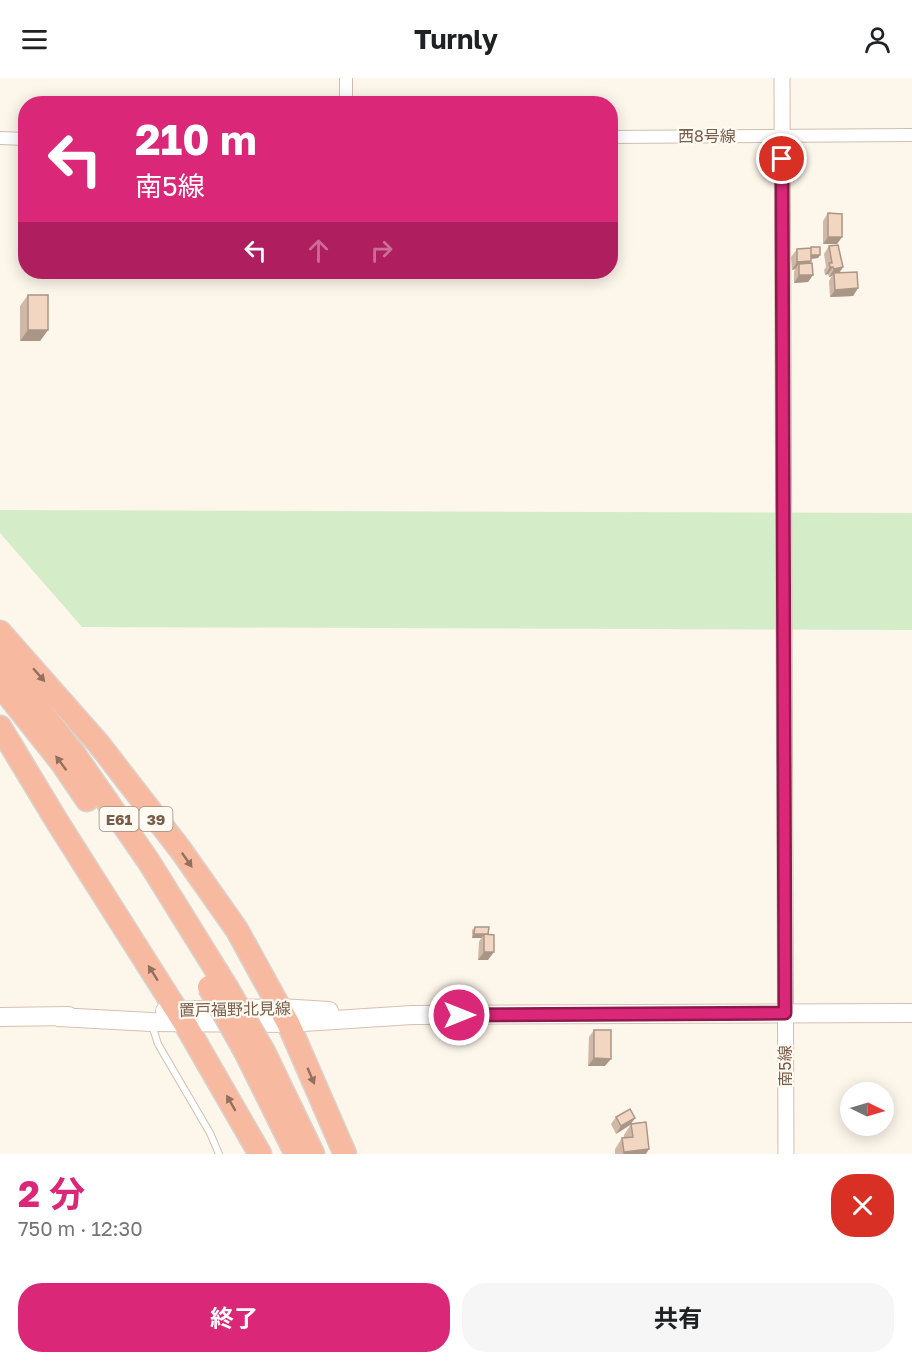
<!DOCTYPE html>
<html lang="ja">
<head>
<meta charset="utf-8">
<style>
	:root { --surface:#fff; --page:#f6f6f6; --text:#202124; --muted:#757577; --accent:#db2777 }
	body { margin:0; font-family:"Golos Text","Noto Sans JP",sans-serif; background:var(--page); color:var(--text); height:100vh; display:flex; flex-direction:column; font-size:22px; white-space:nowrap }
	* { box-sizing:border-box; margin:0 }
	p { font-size:20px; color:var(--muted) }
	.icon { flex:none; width:33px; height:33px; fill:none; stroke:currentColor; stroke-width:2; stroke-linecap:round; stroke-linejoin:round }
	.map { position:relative; height:1076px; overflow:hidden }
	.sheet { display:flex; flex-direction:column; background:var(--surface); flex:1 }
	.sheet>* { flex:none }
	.top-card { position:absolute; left:18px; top:18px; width:600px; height:183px; border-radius:24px; box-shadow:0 3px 15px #0003; background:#db2777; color:#fff; overflow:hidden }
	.needle { width:39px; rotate:95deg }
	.controls { position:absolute; left:840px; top:1004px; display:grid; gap:12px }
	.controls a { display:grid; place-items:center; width:54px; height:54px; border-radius:50%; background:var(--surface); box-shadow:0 3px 15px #0003; font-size:30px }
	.pin { position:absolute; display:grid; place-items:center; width:51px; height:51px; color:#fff; margin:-26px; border:3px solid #fff; border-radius:50%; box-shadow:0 2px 6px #0007 }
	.me { position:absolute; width:66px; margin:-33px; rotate:90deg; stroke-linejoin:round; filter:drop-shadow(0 0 4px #0008) }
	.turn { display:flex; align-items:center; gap:21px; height:126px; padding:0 18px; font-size:27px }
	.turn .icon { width:78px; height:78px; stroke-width:2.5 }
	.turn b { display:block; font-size:42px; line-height:51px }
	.lanes { display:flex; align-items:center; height:57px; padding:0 18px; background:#0003; justify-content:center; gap:30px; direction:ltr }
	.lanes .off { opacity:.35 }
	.round { display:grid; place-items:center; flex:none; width:63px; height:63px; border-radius:24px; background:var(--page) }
	.summary { display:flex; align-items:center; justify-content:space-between; height:102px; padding:0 18px }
	h1 { font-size:36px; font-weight:700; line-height:45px; color:var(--accent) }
	.button { display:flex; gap:12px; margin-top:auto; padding:12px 18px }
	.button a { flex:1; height:69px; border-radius:24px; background:var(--accent); color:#fff; font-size:24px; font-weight:700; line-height:69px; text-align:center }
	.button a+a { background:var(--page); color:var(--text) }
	header { display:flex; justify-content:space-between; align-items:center; height:78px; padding:0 18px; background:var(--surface); font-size:27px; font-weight:700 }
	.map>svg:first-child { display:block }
	.green { fill:#d5ecc8 }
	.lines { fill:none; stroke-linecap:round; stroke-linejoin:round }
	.service-casing { stroke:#d0bfaf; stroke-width:8 }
	.minor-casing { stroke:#d0bfaf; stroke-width:14 }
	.tertiary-casing { stroke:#d0bfaf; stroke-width:17 }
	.secondary-casing { stroke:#d6c1af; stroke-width:20 }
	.motorway-casing { stroke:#d9d2cd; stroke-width:25 }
	.service { stroke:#fff; stroke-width:6 }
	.minor { stroke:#fff; stroke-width:12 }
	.tertiary { stroke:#fff; stroke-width:15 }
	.secondary { stroke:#fff; stroke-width:18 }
	.motorway { stroke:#f7baa1; stroke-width:22 }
	.motorway-bridge-casing { stroke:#d9d2cd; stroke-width:25; stroke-linecap:butt }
	.motorway-bridge { stroke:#f7baa1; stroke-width:22 }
	.wall { fill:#d1b8a6 }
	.shaded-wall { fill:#aa9687 }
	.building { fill:#f3d6c1; stroke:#aa9687; stroke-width:1.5 }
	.oneway { fill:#92705d }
	.route-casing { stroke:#8e194d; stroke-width:15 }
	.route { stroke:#db2777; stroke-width:10 }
	.labels { text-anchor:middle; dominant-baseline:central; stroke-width:4.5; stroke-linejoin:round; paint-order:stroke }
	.shield { fill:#fffaf2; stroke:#a18c7e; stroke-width:1.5 }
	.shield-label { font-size:15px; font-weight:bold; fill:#795d4c }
	.street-label { font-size:16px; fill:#795d4c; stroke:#fffaf2 }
</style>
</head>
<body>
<header><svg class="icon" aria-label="menu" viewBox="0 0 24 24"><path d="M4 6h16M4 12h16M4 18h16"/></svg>Turnly<svg class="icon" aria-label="person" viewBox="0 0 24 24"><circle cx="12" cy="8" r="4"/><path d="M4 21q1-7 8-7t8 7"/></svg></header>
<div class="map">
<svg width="912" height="1076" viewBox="0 0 912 1076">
	<rect width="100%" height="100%" fill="#fdf6eb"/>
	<path class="green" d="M0 432 912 435V552L82 549 0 455Z"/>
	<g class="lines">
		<g class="service-casing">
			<path id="service" d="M152 947 158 966 210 1055 219 1076"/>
		</g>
		<g class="minor-casing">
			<path id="minor" d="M346 26V0
				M610 59 912 57
				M0 60 26 61"/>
		</g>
		<g class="tertiary-casing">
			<path id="tertiary" d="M782 0 786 1076"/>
		</g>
		<g class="secondary-casing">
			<path id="secondary" d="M165 933 280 930 329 933
				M0 939 69 938
				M58 939 151 944 288 945 412 937 912 935"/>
		</g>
		<g class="motorway-casing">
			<path id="motorway" d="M0 554 98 665 180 771 237 852 288 945 345 1076
				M0 581 75 677 149 784 226 908
				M0 607 62 685 87 722
				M0 649 58 745 184 944 260 1076
				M245 973 296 1076
				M264 974 313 1076"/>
		</g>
		<use href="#service" class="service"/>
		<use href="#minor" class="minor"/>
		<use href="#tertiary" class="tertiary"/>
		<use href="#secondary" class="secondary"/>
		<use href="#motorway" class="motorway"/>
		<g class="motorway-bridge-casing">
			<path id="motorway-bridge" d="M226 908 264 974
				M209 909 245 973"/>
		</g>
		<use href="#motorway-bridge" class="motorway-bridge"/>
	</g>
	<path class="wall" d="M828 135 842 159 837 166H823V143Z
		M829 168 843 189 839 195 858 210 853 218 830 219 829 203 832 198 829 199 828 196 825 197 824 192 826 189 824 176Z
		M797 171 820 177 818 180 811 181 810 185 813 197 808 204 794 205V194L795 191 792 192 791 179Z
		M28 217 48 252 40 263H20V228Z
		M475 849H489L488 882H478L479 864 481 860H472V852Z
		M594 952 605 988H588L589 959Z
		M616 1039 635 1040 630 1047 616 1056 611 1046Z
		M631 1046 646 1076H615V1071L622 1060H624V1057Z"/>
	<path class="shaded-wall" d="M828 159H842L837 166H823Z
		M811 177H820L818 180 809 181Z
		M811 183 806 191 799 186 795 191 792 192 797 184Z
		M830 189H833L828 196 825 197Z
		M843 189 838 197 834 195 832 198 829 199 834 191Z
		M799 197H813L808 204 794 205Z
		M858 210 853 218 830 219 835 212Z
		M28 252H48L40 263H20Z
		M474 856 484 857 481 860H472Z
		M484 874H494L488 882H478Z
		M594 980 611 981 605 988H588Z
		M635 1040 630 1047 616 1056 621 1048Z
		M649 1071 646 1076H623L624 1074Z"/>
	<path class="building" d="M828 135 842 136V159H828Z
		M838 167 843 189 834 191 833 189H830L829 185H832L829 168Z
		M811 169H820V177H811Z
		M811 170V183L797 184V171Z
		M812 185 813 197H799V186Z
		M857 194 858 210 835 212 834 195Z
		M28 217H48V252H28Z
		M475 849H489L488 856H474Z
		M484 856 494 857V874H484Z
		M594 952H611V981L594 980Z
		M630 1031 635 1040 621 1048 616 1039Z
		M646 1044 649 1071 624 1074 622 1060 633 1059 631 1046Z"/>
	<defs><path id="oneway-solid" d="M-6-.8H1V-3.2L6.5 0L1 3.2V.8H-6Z" transform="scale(1.5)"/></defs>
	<g class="oneway">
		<use href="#oneway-solid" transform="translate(39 597) rotate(49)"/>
		<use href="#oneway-solid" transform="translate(61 685) rotate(-127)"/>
		<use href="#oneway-solid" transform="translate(187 782) rotate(55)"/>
		<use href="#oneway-solid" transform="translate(153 895) rotate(-122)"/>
		<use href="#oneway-solid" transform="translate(311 998) rotate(67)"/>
		<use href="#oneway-solid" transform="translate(231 1025) rotate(-120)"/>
	</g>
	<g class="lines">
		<g class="route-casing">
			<path id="route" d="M459 937 785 935 782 81"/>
		</g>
		<use href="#route" class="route"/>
	</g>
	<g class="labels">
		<g class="shield">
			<rect x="99.5" y="729" width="39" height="24" rx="4.5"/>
			<rect x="139.5" y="729" width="33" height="24" rx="4.5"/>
		</g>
		<g class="shield-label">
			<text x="119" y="741">E61</text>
			<text x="156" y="741">39</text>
		</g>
		<g class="street-label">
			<text x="707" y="58">西8号線</text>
			<text transform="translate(235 931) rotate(-1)">置戸福野北見線</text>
			<text transform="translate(785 988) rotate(-90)">南5線</text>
		</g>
	</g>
</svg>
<div class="controls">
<a><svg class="needle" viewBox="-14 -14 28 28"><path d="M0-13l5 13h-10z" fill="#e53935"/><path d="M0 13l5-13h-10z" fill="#757577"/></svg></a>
</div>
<div class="pin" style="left:782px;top:81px;background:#d93025"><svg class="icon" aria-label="arrive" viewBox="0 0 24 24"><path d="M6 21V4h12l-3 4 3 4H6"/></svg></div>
<svg class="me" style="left:459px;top:937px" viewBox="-20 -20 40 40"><circle r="17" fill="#db2777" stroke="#fff" stroke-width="3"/><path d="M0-11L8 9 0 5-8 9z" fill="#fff"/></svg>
<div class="top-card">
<div class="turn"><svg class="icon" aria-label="left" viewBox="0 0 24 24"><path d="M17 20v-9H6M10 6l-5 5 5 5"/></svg><div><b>210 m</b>南5線</div></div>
<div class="lanes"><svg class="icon" aria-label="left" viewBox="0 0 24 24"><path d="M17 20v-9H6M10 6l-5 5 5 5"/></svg><svg class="icon off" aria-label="ahead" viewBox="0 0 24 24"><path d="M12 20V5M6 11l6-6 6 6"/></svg><svg class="icon off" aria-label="right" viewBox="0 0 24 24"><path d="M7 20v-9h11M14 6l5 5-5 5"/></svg></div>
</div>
</div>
<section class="sheet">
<div class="summary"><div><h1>2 分</h1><p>750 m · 12:30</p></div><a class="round" style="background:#d93025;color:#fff"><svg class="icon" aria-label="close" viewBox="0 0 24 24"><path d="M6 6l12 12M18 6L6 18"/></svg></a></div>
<div class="button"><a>終了</a><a>共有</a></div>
</section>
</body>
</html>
